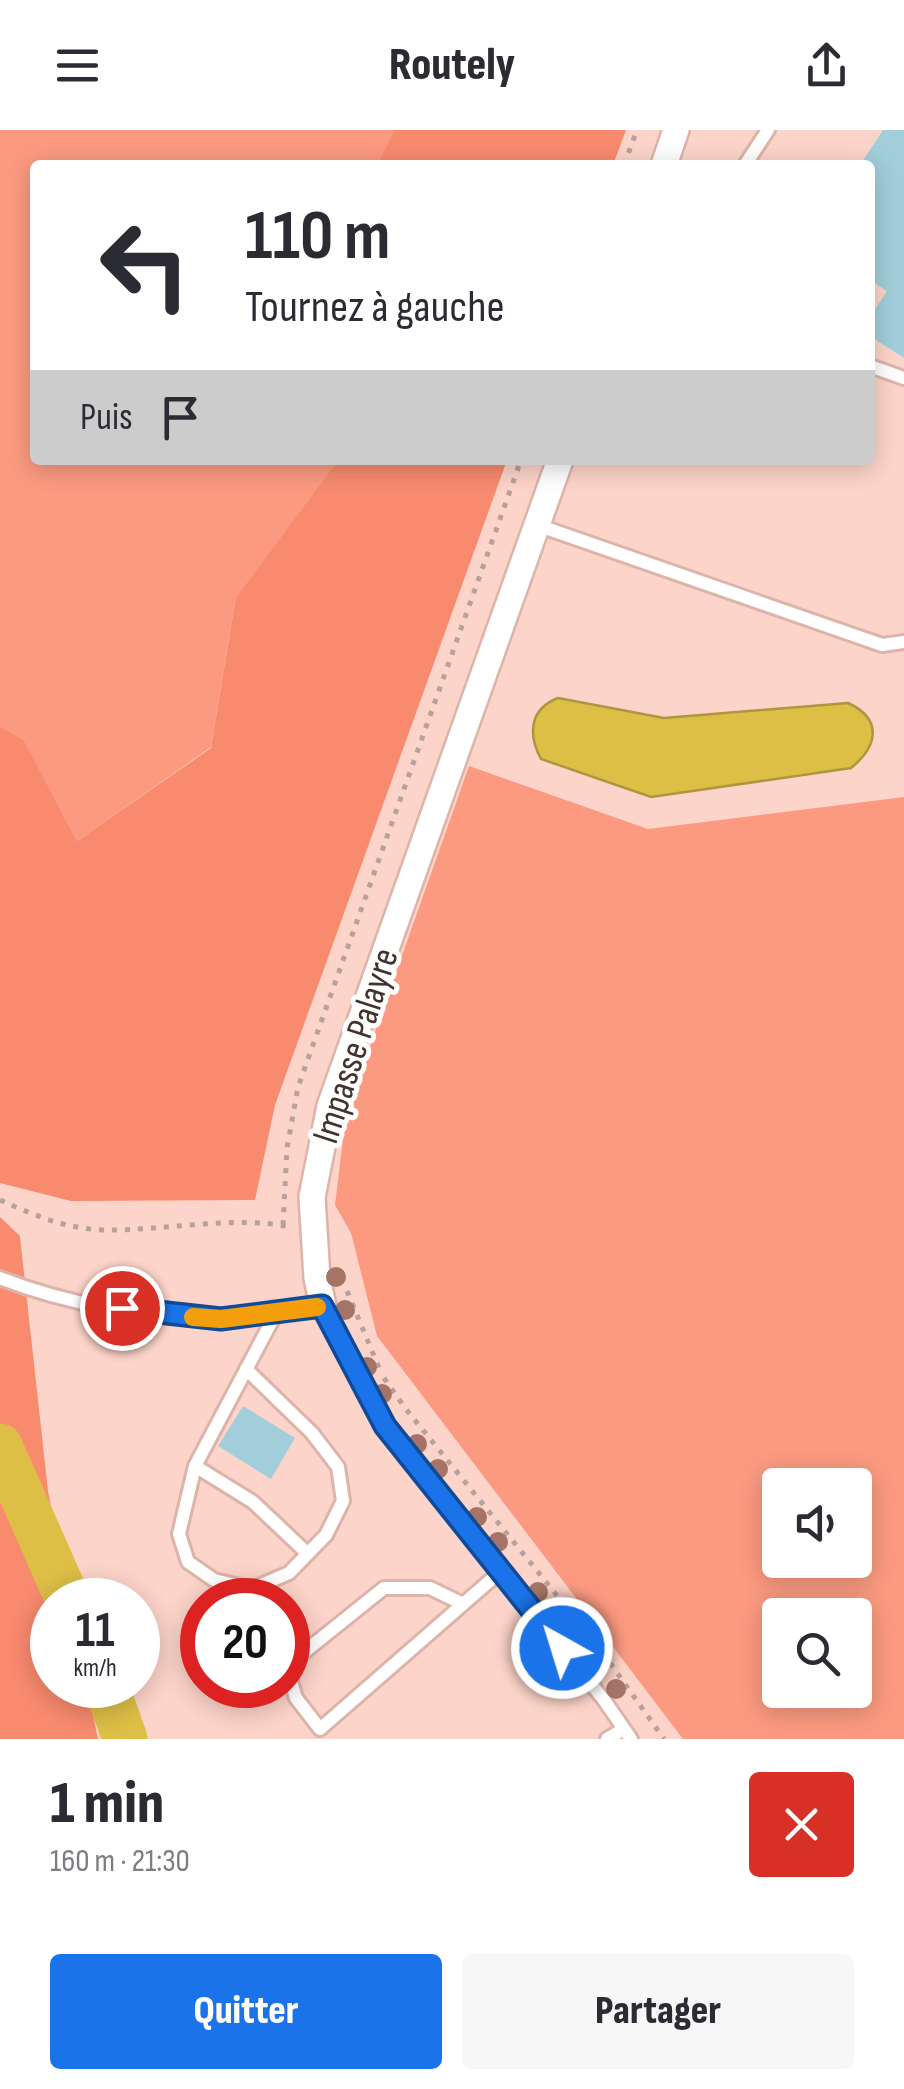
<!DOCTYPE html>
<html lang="fr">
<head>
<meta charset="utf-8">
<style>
	:root { --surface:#fff; --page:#f7f7f7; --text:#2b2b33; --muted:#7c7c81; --accent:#1a73e8 }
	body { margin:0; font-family:"Sofia Sans Condensed",sans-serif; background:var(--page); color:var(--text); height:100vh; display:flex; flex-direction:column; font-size:38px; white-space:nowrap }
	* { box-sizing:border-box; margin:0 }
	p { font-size:32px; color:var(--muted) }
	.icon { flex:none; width:55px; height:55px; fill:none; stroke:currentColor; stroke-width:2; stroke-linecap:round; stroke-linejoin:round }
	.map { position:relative; height:1609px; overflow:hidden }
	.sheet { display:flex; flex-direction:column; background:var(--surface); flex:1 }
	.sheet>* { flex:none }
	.banner { position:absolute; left:30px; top:30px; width:845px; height:305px; border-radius:10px; box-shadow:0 5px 25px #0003; background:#fff; color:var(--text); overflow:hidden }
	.controls { position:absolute; left:762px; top:1338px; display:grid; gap:20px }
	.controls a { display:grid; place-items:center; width:110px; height:110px; border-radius:10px; background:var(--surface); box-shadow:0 5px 25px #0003; font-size:50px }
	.speed { position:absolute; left:30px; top:1448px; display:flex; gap:20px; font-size:50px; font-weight:700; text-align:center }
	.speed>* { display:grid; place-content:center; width:130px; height:130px; border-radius:50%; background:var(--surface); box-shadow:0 5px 25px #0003; line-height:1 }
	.speed small { font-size:25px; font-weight:400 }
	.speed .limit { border:15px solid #d22; background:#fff; color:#111 }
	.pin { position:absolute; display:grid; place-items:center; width:85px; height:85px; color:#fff; margin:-42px; border:5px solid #fff; border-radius:50%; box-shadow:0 2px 10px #0007 }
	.me { position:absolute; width:110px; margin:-55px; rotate:321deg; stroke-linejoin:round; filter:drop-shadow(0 0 8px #0008) }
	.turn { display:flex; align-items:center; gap:35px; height:210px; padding:0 50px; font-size:45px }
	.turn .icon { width:130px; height:130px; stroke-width:2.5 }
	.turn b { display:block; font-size:70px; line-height:85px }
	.then { display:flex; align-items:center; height:95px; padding:0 50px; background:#0003; gap:20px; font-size:38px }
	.round { display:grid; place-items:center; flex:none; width:105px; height:105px; border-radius:10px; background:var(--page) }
	.headline { display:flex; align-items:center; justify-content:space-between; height:170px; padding:0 50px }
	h1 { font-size:60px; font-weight:800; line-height:75px }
	.primary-button { display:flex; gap:20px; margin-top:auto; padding:20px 50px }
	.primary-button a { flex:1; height:115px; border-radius:10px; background:var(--accent); color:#fff; font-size:40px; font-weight:800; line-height:115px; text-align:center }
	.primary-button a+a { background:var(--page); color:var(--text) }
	header { display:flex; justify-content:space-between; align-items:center; height:130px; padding:0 50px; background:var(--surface); font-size:45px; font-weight:800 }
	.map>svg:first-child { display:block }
	.built { fill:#fdd4c9; fill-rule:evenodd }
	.green { fill:#fb9a81; fill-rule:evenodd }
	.forest { fill:#f88a6e }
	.water { fill:#ddbf46; stroke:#af953f; stroke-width:2.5 }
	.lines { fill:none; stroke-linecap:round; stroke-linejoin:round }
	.river { stroke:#ddbf46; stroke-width:45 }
	.building { fill:#a1ceda }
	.lane-casing { stroke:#ddb4a9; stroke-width:18 }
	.street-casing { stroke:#ddb4a9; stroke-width:30 }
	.path { stroke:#b8a19b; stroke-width:5; stroke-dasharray:5 8; stroke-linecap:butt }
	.lane { stroke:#fff; stroke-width:12 }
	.street { stroke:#fff; stroke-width:25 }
	.tree { fill:#a57467 }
	.route-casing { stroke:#114b97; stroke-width:25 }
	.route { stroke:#1a73e8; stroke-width:18 }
	.slow { stroke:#f59e0b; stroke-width:18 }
	.labels { text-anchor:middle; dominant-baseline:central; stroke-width:10; stroke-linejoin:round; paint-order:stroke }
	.street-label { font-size:38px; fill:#43322e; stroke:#fff }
</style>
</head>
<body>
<header><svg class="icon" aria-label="menu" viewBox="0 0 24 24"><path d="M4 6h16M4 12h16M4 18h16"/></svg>Routely<svg class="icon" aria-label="share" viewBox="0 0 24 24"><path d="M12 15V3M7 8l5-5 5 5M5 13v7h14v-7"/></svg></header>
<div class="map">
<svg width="904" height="1609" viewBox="0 0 904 1609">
	<rect width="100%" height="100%" fill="#fae0d9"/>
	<path class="built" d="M0 0H904V1609H98L87 1555H138V1470H70L48 1361 21 1107 0 1087ZM35 35H870V330H35ZM780 1355H855V1430H780ZM202 1470H288V1555H202ZM780 1485H855V1560H780Z"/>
	<path class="green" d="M0 0H394L377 35H35V330H338L236 467 211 617 77 711 24 610 0 596Z
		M469 636 648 699 904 667V1609H683L377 1206 351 1103 335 1075 346 984ZM780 1355H855V1430H780ZM780 1485H855V1560H780Z"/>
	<path class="forest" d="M394 0H626L613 35H377Z
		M338 330H507L275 975 255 1070 71 1071 0 1053V596L24 610 77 711 211 618 236 467Z
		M0 1087 20 1106 48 1361 70 1470H52V1555H87L98 1609H0Z"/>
	<path class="water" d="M558 568 664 588 848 573C883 589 878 616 851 638L651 667 541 629C528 605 529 579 558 568Z"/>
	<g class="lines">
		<path class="river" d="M0 1316 68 1470
			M106 1555 125 1609"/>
	</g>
	<path class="building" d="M883 0H904V228L870 206V187L887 161 870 150V35H860Z
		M243 1276 295 1308 271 1349 218 1316Z"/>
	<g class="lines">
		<g class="lane-casing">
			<path id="lane" d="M745 35 768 0
				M870 236 904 248
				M537 395 882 515 904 512
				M0 1148C66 1174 151 1189 222 1189 256 1188 289 1182 323 1176L385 1296 604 1570 631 1609
				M246 1239 312 1303 338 1337 343 1371 326 1405 289 1443 252 1459 214 1450 188 1432 179 1404 195 1336 275 1185
				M195 1336 253 1372 308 1424
				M288 1535 384 1458H430L463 1474
				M288 1542 296 1568 320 1599 501 1441
				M607 1609 624 1599"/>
		</g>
		<g class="street-casing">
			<path id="street" d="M664 35 676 0
				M323 1176 317 1148 312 1067 330 976 560 330"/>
		</g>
		<path class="path" d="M624 35 637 0
			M0 1070C33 1085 67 1099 104 1100 163 1101 234 1085 291 1097
			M283 1095 287 1018 298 957 521 330
			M347 1161 379 1238
			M384 1248 405 1278 598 1516 664 1609"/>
		<use href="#lane" class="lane"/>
		<use href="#street" class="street"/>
	</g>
	<g class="tree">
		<circle cx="336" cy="1147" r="10"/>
		<circle cx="345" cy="1180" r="10"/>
		<circle cx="367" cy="1237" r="10"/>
		<circle cx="382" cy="1264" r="10"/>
		<circle cx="417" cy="1314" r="10"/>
		<circle cx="438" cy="1339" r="10"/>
		<circle cx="477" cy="1387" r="10"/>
		<circle cx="498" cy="1412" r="10"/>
		<circle cx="538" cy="1462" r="10"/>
		<circle cx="559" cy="1486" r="10"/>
		<circle cx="597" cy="1534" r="10"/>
		<circle cx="616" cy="1559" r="10"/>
	</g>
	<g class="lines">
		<g class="route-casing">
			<path id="route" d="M122 1178 221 1189 322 1176 385 1296 562 1518"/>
		</g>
		<use href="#route" class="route"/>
		<path class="slow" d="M193 1187 221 1189 317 1177"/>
	</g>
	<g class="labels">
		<g class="street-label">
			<text transform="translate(356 916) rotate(-72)">Impasse Palayre</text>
		</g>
	</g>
</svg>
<div class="controls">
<a><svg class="icon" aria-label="sound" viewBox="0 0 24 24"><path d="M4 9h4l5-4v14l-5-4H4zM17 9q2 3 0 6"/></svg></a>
<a><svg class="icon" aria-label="search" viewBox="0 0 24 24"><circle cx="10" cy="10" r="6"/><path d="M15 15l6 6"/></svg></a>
</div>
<div class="speed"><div>11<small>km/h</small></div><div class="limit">20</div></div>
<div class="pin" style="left:122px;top:1178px;background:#d93025"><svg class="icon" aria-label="arrive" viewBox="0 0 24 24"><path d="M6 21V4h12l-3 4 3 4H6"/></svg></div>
<svg class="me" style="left:562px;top:1518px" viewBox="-20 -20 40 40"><circle r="17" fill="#1a73e8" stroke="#fff" stroke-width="3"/><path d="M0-11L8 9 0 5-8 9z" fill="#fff"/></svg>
<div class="banner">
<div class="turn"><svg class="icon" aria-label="left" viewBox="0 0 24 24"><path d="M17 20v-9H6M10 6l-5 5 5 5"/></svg><div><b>110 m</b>Tournez à gauche</div></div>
<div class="then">Puis<svg class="icon" aria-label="arrive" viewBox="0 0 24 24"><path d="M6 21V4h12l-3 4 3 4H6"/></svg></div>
</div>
</div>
<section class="sheet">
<div class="headline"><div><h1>1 min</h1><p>160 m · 21:30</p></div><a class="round" style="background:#d93025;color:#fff"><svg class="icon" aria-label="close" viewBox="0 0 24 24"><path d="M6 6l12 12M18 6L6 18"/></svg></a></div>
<div class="primary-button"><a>Quitter</a><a>Partager</a></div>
</section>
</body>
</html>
